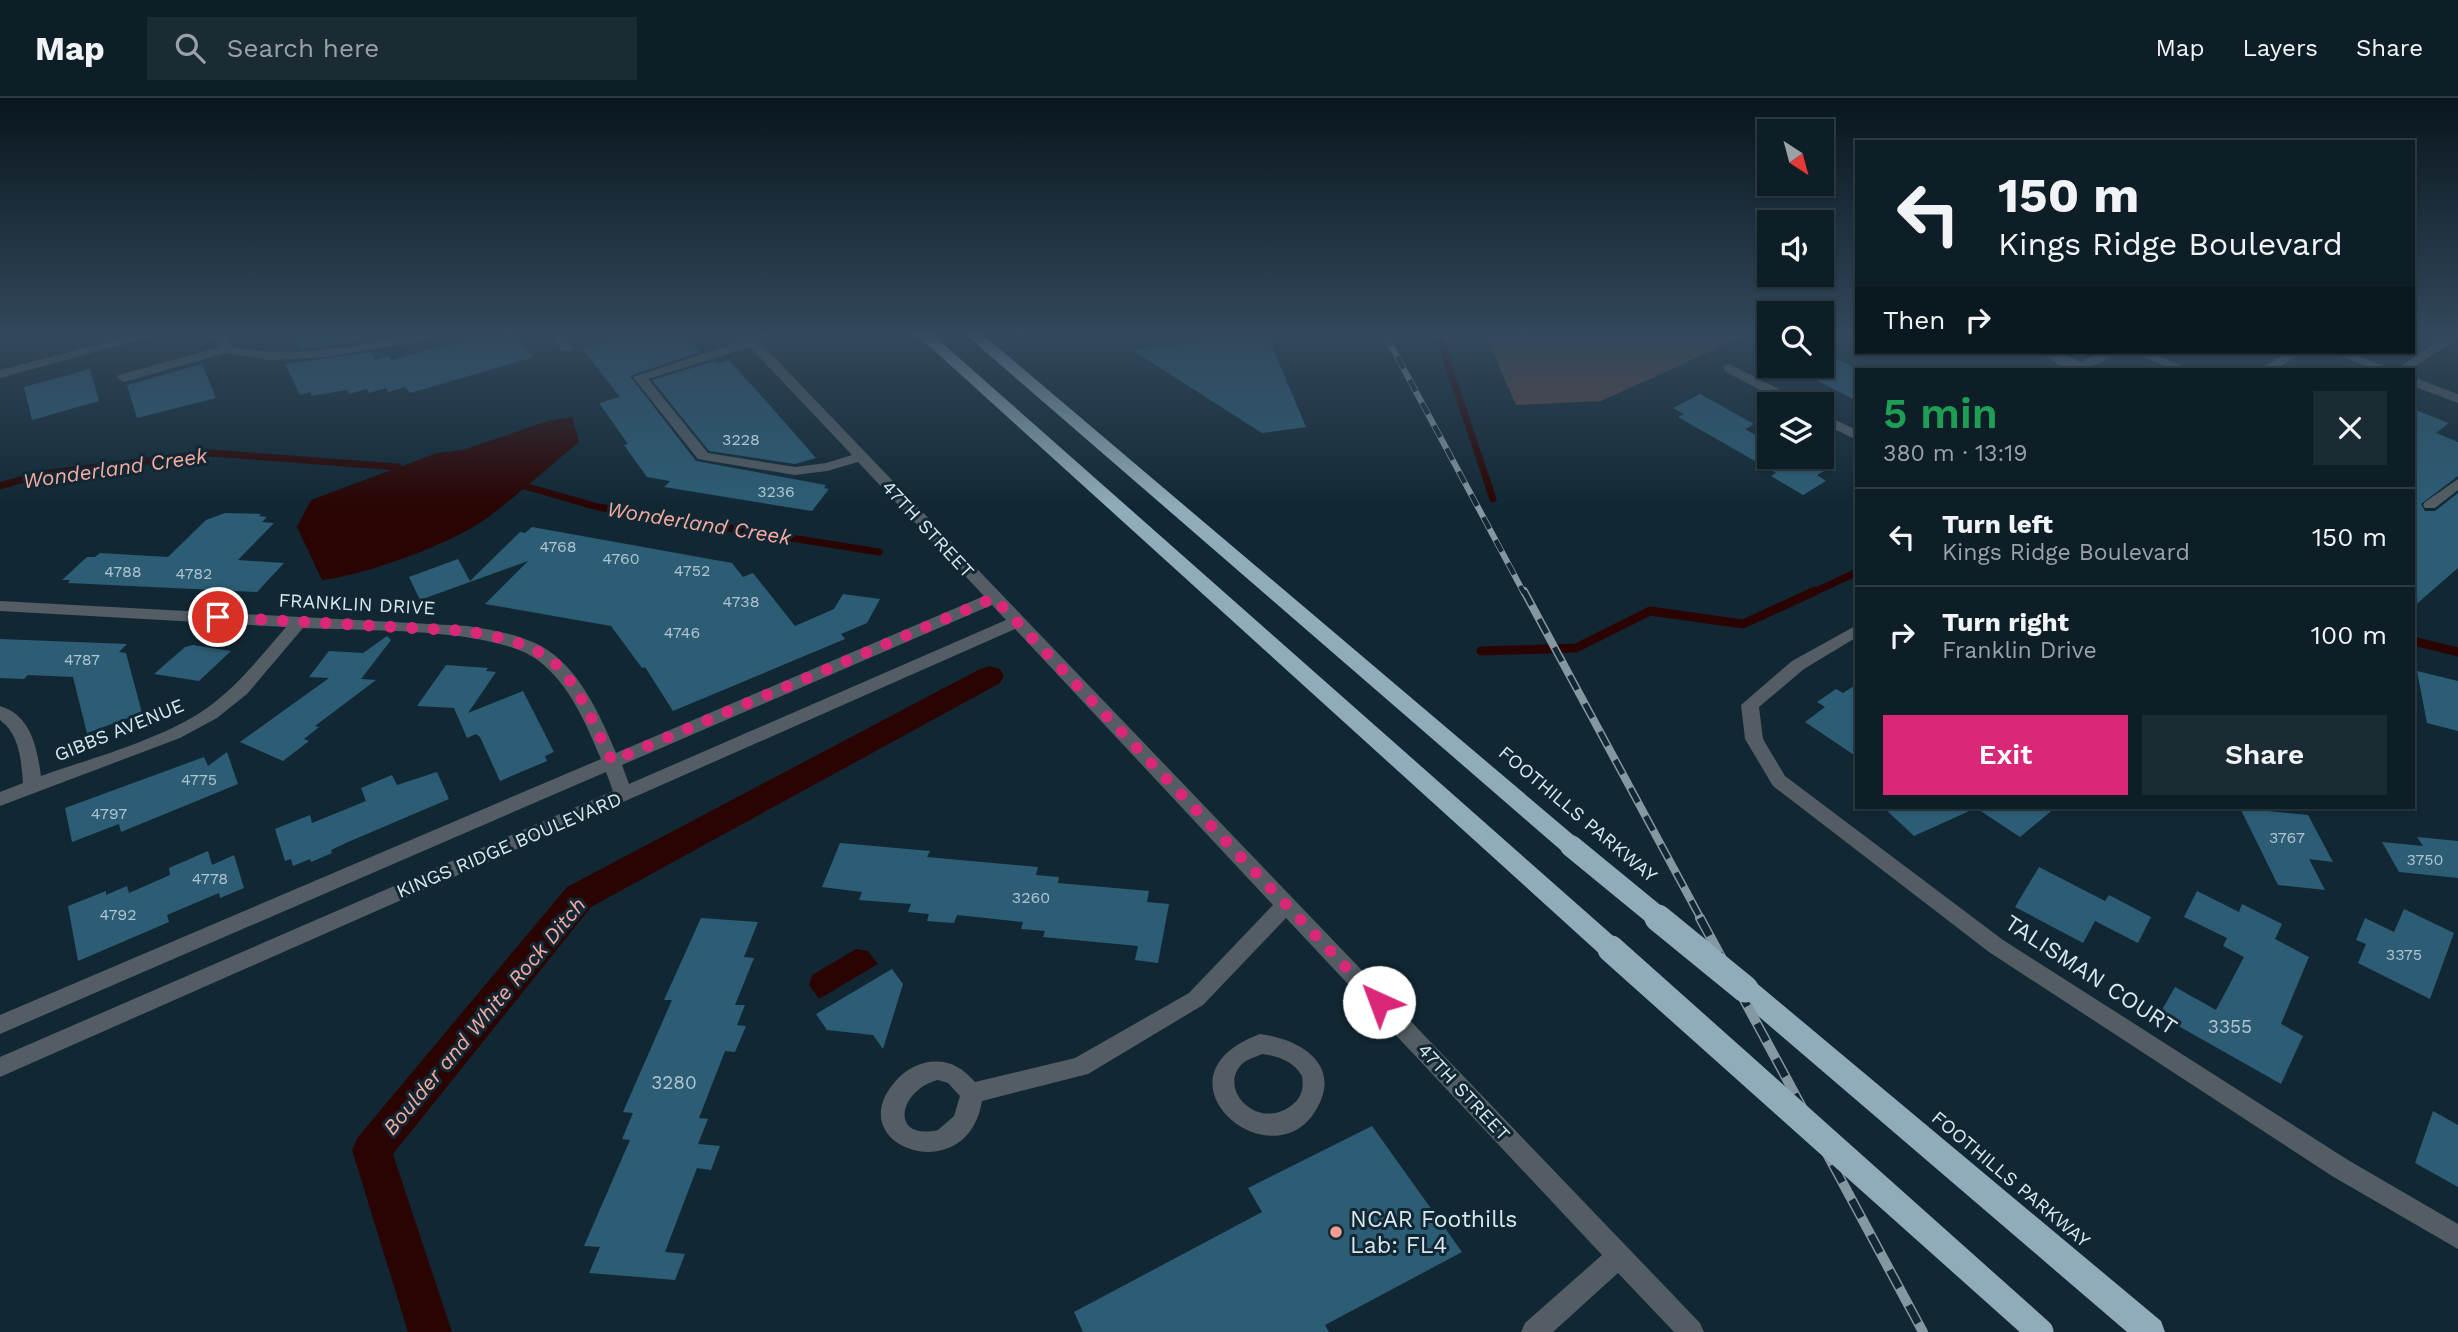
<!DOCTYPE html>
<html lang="en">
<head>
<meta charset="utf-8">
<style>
	:root { --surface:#0d1e27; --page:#1b2b33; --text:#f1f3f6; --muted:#9aa2a7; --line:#2d3c44; --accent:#db2777 }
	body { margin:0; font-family:"Work Sans",sans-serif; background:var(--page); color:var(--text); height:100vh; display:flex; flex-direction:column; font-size:26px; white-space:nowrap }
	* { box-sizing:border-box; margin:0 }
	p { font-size:23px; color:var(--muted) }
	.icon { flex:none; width:38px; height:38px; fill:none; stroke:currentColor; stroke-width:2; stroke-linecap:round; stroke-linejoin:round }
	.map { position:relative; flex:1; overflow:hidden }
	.side { position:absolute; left:1855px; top:270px; width:560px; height:441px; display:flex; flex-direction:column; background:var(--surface); border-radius:0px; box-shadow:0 2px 5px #0004,0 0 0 2px var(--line) }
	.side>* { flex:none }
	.hud { position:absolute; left:1855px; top:42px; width:560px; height:214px; border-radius:0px; box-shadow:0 2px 5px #0004,0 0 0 2px var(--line); background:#0d1e27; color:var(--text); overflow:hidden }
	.needle { width:46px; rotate:144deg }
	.fabs { position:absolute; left:1757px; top:21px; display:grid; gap:14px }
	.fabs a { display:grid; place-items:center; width:77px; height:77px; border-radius:0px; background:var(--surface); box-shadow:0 2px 5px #0004,0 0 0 2px var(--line); font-size:35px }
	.pin { position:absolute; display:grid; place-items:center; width:60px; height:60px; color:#fff; margin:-30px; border:4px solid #fff; border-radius:50%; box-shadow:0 2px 7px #0007 }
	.me { position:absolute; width:77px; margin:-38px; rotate:317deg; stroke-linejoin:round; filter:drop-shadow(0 0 5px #0008) }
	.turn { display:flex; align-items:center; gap:24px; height:147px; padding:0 28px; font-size:32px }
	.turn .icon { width:91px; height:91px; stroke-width:2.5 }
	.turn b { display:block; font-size:49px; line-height:60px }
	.then { display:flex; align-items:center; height:66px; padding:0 28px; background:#0003; gap:14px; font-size:26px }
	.round { display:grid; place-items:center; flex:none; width:74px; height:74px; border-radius:0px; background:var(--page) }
	.summary { display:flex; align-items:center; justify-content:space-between; height:119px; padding:0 28px }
	h1 { font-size:42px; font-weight:600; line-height:52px; color:#1e9e55 }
	.primary-button { display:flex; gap:14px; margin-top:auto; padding:14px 28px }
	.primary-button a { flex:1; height:80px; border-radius:0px; background:var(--accent); color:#fff; font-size:28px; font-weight:600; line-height:80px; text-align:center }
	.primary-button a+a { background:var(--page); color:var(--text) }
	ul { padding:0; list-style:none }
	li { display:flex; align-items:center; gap:21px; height:98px; padding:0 28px; border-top:2px solid var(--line) }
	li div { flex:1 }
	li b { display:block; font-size:26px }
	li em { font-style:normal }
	header { display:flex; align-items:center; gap:42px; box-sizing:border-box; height:98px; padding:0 35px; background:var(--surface); border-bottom:2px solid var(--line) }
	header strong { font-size:33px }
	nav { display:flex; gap:38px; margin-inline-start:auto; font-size:24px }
	.search { width:490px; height:63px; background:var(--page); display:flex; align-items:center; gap:18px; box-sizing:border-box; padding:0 24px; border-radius:0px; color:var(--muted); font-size:26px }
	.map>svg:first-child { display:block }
	.green { fill:#614541 }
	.water { fill:#2a0402 }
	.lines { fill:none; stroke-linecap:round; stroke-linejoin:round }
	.stream-far1 { stroke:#2a0402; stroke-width:7 }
	.stream { stroke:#2a0402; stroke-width:9 }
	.canal { fill:#2a0402; fill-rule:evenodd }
	.building { fill:#2c5d75 }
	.minor { fill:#535d63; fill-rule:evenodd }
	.highway { fill:#90abba; fill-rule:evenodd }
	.rail-far2-casing { stroke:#8597a0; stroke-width:6 }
	.rail-far1-casing { stroke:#8597a0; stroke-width:8 }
	.rail-casing { stroke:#8597a0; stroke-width:10 }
	.rail-far2 { stroke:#112834; stroke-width:4.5; stroke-dasharray:13; stroke-linecap:butt }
	.rail-far1 { stroke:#112834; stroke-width:5; stroke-dasharray:16; stroke-linecap:butt }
	.rail { stroke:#112834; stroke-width:7; stroke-dasharray:20; stroke-linecap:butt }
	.highway-bridge-far1 { stroke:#90abba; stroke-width:22 }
	.highway-bridge { stroke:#90abba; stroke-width:27 }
	.route { stroke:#db2777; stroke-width:12; stroke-dasharray:0 21.6 }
	.poi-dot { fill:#f59d8f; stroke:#112834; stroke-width:2.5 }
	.labels { text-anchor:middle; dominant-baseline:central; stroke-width:6; stroke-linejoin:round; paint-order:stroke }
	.number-label { font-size:16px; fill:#aec4d0 }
	.street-label { font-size:19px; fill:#d9e7ee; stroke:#112834 }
	.near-number-label { font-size:19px; fill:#aec4d0 }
	.water-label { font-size:21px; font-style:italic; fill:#faab9e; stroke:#112834 }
	.near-street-label { font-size:23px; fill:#d9e7ee; stroke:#112834 }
	.near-poi-label { font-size:23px; fill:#d9e7ee; stroke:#112834; text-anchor:start }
</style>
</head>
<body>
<header>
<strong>Map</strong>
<div class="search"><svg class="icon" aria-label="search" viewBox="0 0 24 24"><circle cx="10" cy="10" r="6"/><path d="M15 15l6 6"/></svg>Search here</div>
<nav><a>Map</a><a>Layers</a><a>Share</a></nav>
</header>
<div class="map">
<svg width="2458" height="1234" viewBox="0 0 2458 1234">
	<rect width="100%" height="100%" fill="#112834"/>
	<path class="green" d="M1485 236H1749L1601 303 1516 307Z"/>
	<path class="water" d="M572 319 579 344C549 369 519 396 487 420 451 446 366 477 322 482L297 429 311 402 437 355 463 352 548 323Z
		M856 851 868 853 878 866 819 901 809 887 812 877Z"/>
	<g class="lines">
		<path class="stream-far1" d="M1438 236 1493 401
			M521 387 598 409 879 454
			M0 388 41 376 212 355 398 369
			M1812 495 1857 474"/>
		<path class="stream" d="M2413 543 2458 554
			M1481 553 1576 550 1650 513 1743 526 1815 493"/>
		<path class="canal" d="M990 568 1000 571 1004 578 1000 585 591 809 393 1056 452 1234H408L352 1052 358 1039 567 789 980 571Z"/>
	</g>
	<path class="building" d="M293 236H360L365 243 300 251Z
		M491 236H516L534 259 410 295 405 289 388 294 386 290 369 295 367 291 349 296 347 292 312 298 310 294 300 297 285 266 371 254 375 262 389 258 391 262Z
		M637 236H684L700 254 630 278 696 363 826 387 824 390 829 391 812 413 664 389 670 383 647 379 624 347 628 346 599 305 620 299 582 250Z
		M1267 236 1306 329 1262 335 1132 252Z
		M1822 253 1857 271V303L1789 268H1822Z
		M729 262 773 311 816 360 795 366 709 353 652 282 715 263 718 265Z
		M202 266 216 300 137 320 127 287Z
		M90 271 99 303 32 322 24 289Z
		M1700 296 1754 326 1745 331 1769 345V359H1802L1826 372 1817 377 1826 383 1803 397 1771 378 1776 375 1678 319 1684 316 1673 310Z
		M2413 311 2449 325 2436 335 2458 344V378L2421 406 2425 413H2435L2458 395V470L2413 509Z
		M225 415 261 416 259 418 267 419 262 424 274 425 238 462 284 465 257 494 68 485 70 482H62L87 459H95L100 455 168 459 206 422Z
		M532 429 732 465 743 479 753 475 795 528 834 511 843 496 880 501 867 525 841 536 845 541 673 613 645 569 642 570 611 528 485 506 528 463 420 502 409 479 458 461 470 483 520 434 525 435Z
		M387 538 391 542 361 581 376 582 315 628 319 629 304 641 309 643 283 663 240 644 329 580 309 579 329 553 363 555Z
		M0 541 127 546 119 554 126 555 142 615 87 635 73 579 28 577 24 581 0 580Z
		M193 547 231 553 199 583 154 576 185 549Z
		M446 567 488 570 486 573 496 574 468 615 523 593 554 654 545 658 547 663 500 683 480 639 476 636 467 640 454 610 417 608Z
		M2417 573 2458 583V633L2427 625Z
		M1857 586V659L1805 624 1825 609 1817 604 1836 591 1843 595Z
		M227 654 238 686 121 734 119 726 72 744 65 710 204 659 208 668Z
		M437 674 449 701 348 744 331 752 332 755 311 764 310 761 293 768 291 761 285 763 275 731 310 717 312 725 366 703 361 690 392 677 397 687Z
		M1883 709H2056L2020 739 1976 710 1914 738Z
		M2240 710 2308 717 2333 764 2309 761 2325 792 2278 787Z
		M2417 739 2458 743V780L2399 774 2382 744 2423 748Z
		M840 745 930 753 927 759 1038 769 1036 777 1059 779 1058 785 1149 793 1147 804 1169 806 1158 865 1135 862 1138 848 1043 839 1045 833 1021 831 1023 824 957 817 954 825 927 823 929 816 908 814 911 806 859 802 862 794 822 789Z
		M208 753 212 767 234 757 244 790 220 800 219 795 167 817 169 824 78 863 68 808 106 793V797L127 788 129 795 170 777 169 770Z
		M2039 769 2105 803 2109 797 2151 819 2138 845 2095 823 2083 845 2015 809Z
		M2197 793 2239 814 2242 806 2282 826 2275 841 2309 859 2281 926 2303 938 2281 986 2159 917 2175 889 2216 912 2244 859 2223 848 2227 840 2184 819Z
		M2404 811 2454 835 2430 901 2358 865 2366 846 2356 842 2365 820 2394 834Z
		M701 820 758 824 744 859 754 860 735 907H745L737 927 746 928 735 954 725 953 699 1020 708 1021 698 1046 720 1048 711 1072 697 1070 665 1154 685 1156 675 1182 589 1175 600 1149 584 1148 630 1042 622 1041 633 1015 623 1014 672 902H664Z
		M892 871 903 886 883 951 873 937 827 932 816 916Z
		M2433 1013 2458 1027V1089L2415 1065Z
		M1372 1028 1462 1154 1325 1227 1329 1234H1083L1074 1214 1262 1114 1248 1090Z"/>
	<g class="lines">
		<path class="minor" d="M140 236H160L0 280V272Z
			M212 236H224L231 248C278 260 330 252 377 244 397 240 416 235 436 236L410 245 327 259 270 262 226 255 124 284 117 280 119 277 219 249Z
			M551 236H563L573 250 572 253H562Z
			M739 236H752L1700 1225 1704 1234H1674L1618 1175 1553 1234H1521L1525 1225 1602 1157 1286 820 1203 907 1088 976 982 1003C968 1090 847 1052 890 990 899 978 909 969 924 965 946 960 961 968 975 984L1075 960 1189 895 1273 807 1015 531 0 979V959L613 693 606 674 0 936V917L601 661C586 626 570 587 539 563 495 529 361 533 303 530L247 596 217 620 180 640 0 708V694L23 685C21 662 20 637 0 622V608C31 617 37 650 41 678 92 660 163 641 207 610 238 588 261 558 286 529L0 513V503L467 528C492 532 519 536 541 548 579 569 600 617 616 655L984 498 858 364 827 373 795 377 698 361 633 279 744 242ZM750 249 852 357 826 365 795 369 708 355 648 281ZM992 507 1006 522 629 686 622 667ZM938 982 948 985 960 998 954 1018 938 1032C889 1043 898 992 938 982Z
			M2447 236H2458V240L2411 271H2397Z
			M2041 254H2057L2081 264 2100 254H2115C2093 275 2062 276 2041 254Z
			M2134 254H2151L2188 271H2170Z
			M2287 254H2302L2277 271H2261Z
			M2332 254H2349L2390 271H2372Z
			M1729 266 1802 303 1804 306H1787L1724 273V267Z
			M2413 279 2458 296V305L2413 288Z
			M1822 316 1857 332V342L1822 325Z
			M2458 381V392L2435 410H2425L2423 407 2425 404Z
			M1857 527V539L1804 571 1759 609 1763 641 1785 678 2003 842 2348 1062 2458 1126V1151L2332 1078 1989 854 1773 688 1745 641 1741 607 1792 563Z
			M1260 936C1301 941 1343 967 1316 1012 1271 1087 1144 979 1260 936ZM1262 956C1278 958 1293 963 1302 978 1304 989 1302 1000 1292 1007 1258 1034 1217 991 1242 966 1247 961 1256 959 1262 956Z"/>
		<path class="highway" d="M916 236H932L1620 844 1623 851 1620 858 1611 861 1602 858Z
			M965 236H982L1579 742 1583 748 1579 754 1571 757 1563 754Z
			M1745 880 1754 883 2161 1223 2165 1234H2127L1736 899 1732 891 1736 883Z"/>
		<g class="rail-far2-casing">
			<path id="rail-far2" d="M1385 236 1524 495"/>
		</g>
		<g class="rail-far1-casing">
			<path id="rail-far1" d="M1524 493 1701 821"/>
		</g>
		<g class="rail-casing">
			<path id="rail" d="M1700 820 1923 1234"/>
		</g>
		<use href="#rail-far2" class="rail-far2"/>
		<use href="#rail-far1" class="rail-far1"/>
		<use href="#rail" class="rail"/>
		<path class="highway-bridge-far1" d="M1571 748 1660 821"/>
		<path class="highway-bridge" d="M1658 820 1745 891
			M1611 851 2040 1234"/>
	</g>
	<linearGradient id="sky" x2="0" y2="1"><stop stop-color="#09161d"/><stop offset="0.58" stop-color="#32485c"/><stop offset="1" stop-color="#32485c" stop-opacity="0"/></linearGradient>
	<rect width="2458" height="408" fill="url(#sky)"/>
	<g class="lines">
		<path class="route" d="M218 519 467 533C501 539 542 547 565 576 584 600 598 636 612 663L994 500 1379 904"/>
	</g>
	<circle class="poi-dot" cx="1336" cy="1134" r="7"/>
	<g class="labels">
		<g class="number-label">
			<text x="741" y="341">3228</text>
			<text x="776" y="393">3236</text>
			<text x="558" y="448">4768</text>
			<text x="621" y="460">4760</text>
			<text x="692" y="472">4752</text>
			<text x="123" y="473">4788</text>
			<text x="194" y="475">4782</text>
			<text x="741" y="503">4738</text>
			<text x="682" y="534">4746</text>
			<text x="82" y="561">4787</text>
			<text x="199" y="681">4775</text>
			<text x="109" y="715">4797</text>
			<text x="2287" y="739">3767</text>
			<text x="2425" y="761">3750</text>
			<text x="210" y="780">4778</text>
			<text x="1031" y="799">3260</text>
			<text x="118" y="816">4792</text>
			<text x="2404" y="856">3375</text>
		</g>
		<g class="street-label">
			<text transform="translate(928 431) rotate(47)">47TH STREET</text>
			<text transform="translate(357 506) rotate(3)">FRANKLIN DRIVE</text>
			<text transform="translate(119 632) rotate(-22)">GIBBS AVENUE</text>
			<text transform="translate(1578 716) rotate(40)">FOOTHILLS PARKWAY</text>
			<text transform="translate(509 747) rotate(-23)">KINGS RIDGE BOULEVARD</text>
			<text transform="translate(1464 994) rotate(47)">47TH STREET</text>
			<text transform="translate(2011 1081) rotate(40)">FOOTHILLS PARKWAY</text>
		</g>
		<g class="near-number-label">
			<text x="2230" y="928">3355</text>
			<text x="674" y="984">3280</text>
		</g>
		<g class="water-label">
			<text transform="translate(115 370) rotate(-8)">Wonderland Creek</text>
			<text transform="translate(699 425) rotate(9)">Wonderland Creek</text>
			<text transform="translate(484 918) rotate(-50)">Boulder and White Rock Ditch</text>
		</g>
		<g class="near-street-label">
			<text transform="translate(2091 877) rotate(33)">TALISMAN COURT</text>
		</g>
		<g class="near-poi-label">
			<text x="1350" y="1121">NCAR Foothills<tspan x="1350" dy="26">Lab: FL4</tspan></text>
		</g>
	</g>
</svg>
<div class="fabs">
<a><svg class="needle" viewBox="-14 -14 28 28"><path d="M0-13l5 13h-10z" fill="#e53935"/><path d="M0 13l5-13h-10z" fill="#9aa2a7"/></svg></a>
<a><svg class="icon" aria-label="sound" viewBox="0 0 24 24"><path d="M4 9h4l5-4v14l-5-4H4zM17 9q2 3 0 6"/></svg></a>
<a><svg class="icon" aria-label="search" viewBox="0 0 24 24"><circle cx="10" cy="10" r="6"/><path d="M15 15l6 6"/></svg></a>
<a><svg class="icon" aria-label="layers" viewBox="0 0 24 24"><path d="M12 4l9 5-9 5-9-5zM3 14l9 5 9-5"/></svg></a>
</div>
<div class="pin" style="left:218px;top:519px;background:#d93025"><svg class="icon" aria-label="arrive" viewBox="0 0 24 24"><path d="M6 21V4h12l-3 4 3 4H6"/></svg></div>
<svg class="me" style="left:1379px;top:904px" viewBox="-20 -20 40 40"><circle r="19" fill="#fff"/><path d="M0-13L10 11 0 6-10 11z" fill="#db2777"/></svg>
<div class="hud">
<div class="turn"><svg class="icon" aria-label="left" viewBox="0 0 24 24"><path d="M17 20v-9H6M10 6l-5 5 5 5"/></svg><div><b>150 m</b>Kings Ridge Boulevard</div></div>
<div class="then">Then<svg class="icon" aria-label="right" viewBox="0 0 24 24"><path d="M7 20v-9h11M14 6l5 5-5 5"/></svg></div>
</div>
<section class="side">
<div class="summary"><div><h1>5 min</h1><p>380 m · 13:19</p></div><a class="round"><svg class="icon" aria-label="close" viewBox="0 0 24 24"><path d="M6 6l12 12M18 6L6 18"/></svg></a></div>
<ul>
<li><svg class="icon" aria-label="left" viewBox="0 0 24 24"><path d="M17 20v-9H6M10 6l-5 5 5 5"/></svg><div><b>Turn left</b><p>Kings Ridge Boulevard</p></div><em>150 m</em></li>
<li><svg class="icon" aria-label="right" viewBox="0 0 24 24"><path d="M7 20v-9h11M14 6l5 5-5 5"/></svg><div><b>Turn right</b><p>Franklin Drive</p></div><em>100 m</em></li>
</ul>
<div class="primary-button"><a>Exit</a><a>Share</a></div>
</section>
</div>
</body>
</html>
